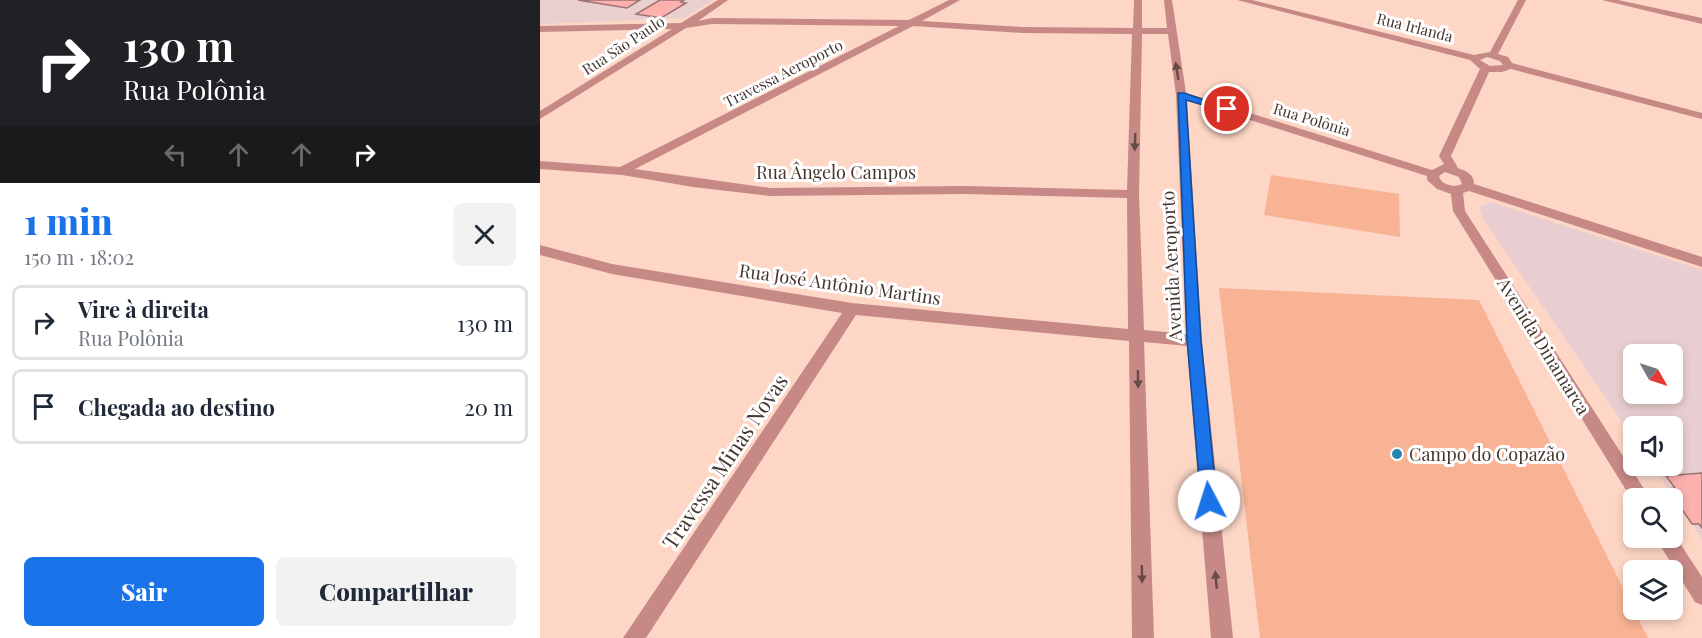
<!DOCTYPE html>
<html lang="pt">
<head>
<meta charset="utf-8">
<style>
	:root { --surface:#fff; --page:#f2f2f3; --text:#1f2937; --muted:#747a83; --line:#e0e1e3; --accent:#1a73e8 }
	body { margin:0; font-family:"Playfair Display",serif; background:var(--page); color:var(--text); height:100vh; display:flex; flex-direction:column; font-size:22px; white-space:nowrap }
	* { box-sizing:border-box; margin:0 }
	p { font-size:20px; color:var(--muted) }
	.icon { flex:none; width:33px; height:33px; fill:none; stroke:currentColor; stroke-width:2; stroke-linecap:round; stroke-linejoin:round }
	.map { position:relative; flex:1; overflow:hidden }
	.panel { display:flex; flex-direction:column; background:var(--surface); width:540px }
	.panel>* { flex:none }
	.hud { background:#202124; color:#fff; overflow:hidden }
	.needle { width:39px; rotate:129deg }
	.fabs { position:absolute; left:1083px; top:344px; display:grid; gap:12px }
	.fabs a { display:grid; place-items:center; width:60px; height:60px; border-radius:9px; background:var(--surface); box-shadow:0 3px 9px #0003; font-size:30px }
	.pin { position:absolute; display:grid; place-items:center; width:51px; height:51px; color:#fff; margin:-26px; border:3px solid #fff; border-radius:50%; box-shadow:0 2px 6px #0007 }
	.me { position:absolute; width:66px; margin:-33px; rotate:355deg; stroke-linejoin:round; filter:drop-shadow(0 0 4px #0008) }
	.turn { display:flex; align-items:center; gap:21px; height:126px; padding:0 24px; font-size:27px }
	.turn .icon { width:78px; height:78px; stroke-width:2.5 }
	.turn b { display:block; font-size:42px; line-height:51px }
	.lanes { display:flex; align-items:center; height:57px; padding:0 24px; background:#0003; justify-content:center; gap:30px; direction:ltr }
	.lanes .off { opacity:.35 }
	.round { display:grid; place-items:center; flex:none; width:63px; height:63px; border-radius:9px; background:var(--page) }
	.headline { display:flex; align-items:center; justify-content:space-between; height:102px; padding:0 24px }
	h1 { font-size:36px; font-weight:800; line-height:45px; color:var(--accent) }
	.button { display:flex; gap:12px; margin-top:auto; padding:12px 24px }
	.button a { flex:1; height:69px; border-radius:9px; background:var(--accent); color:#fff; font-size:24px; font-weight:800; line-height:69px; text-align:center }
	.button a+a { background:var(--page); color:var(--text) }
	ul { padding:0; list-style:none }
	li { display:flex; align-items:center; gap:18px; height:75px; margin:0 12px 9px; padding:0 12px; border:3px solid var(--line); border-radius:9px }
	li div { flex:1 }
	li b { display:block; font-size:22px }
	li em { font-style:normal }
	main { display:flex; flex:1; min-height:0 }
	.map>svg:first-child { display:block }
	.commercial { fill:#e9ced1; fill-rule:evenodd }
	.education { fill:#e9cfcd }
	.green { fill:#f7b394 }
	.building { fill:#fcb1af; stroke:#9a7372; stroke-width:1.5 }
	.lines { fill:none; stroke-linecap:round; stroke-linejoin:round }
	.minor { fill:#c78986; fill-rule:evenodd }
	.oneway { fill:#664b46 }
	.route { fill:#1a73e8; stroke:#114b97; stroke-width:1.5 }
	.poi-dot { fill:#2686b2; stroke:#fff; stroke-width:2 }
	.labels { text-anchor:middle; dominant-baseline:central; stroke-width:6; stroke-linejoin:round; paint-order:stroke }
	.far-street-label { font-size:15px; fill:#453630; stroke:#fff }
	.street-label { font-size:18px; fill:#453630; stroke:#fff }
	.poi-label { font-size:18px; fill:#453630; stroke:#fff; text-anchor:start }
	.near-street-label { font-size:21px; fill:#453630; stroke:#fff }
</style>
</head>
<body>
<main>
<section class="panel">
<div class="hud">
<div class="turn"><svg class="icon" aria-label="right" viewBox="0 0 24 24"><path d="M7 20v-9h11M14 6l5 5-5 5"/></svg><div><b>130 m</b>Rua Polônia</div></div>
<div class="lanes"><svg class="icon off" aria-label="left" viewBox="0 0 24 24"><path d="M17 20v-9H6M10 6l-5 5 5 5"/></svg><svg class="icon off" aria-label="ahead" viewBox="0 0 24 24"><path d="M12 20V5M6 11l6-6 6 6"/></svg><svg class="icon off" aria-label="ahead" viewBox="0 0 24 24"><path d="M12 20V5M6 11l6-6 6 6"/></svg><svg class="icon" aria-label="right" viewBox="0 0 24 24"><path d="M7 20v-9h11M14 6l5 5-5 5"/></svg></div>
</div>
<div class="headline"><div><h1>1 min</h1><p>150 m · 18:02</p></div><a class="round"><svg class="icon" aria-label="close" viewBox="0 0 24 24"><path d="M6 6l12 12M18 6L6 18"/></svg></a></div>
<ul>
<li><svg class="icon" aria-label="right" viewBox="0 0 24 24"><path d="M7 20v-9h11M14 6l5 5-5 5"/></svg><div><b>Vire à direita</b><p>Rua Polônia</p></div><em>130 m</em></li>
<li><svg class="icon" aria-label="arrive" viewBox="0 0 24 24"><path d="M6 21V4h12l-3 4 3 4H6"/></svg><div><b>Chegada ao destino</b></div><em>20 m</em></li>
</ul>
<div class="button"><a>Sair</a><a>Compartilhar</a></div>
</section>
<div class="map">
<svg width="1162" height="638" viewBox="0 0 1162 638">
	<rect width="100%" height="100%" fill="#fdd6c5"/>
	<path class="commercial" d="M951 202 1162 270V539L1112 465H1132V426H1094L1093 438 943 219 940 207ZM1094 354H1132V393H1094Z"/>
	<path class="education" d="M0 0H173L144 18 0 24Z"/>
	<path class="green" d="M731 175 859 194 860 237 724 215Z
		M679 288 939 300 1108 638H720Z"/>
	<path class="building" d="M38 0H100L87 8Z
		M120 0H144L141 2 146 3 121 18 96 14Z
		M1162 473V528L1159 524H1152L1128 489 1135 488 1126 476Z"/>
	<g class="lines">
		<path class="minor" d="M178 0H188L158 21 172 18 369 20 409 0H420L382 21 483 27 593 28 594 0H602V28H627L624 0H632L646 93 892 170 904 164 899 156 940 69 930 60 697 0H712L934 55 950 52 978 0H986L958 54 968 57 972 63 1162 113V119L971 69 962 72H949L911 156 918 168C926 171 934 174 934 184L1162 257V267L929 191 923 193 925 211 1110 498H1094V503L913 211 911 194 897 189 887 180V176L647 100 662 341 693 638H671L647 346 604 342 614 638H592L589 341 316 315 106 638H83L302 313 72 274 0 255V245L72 264 312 303 588 329 587 198 423 194 230 196 153 187 82 175 0 169V161L80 167 359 26 172 24 146 28 0 119V111L132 29 0 32V26L141 23ZM373 26 483 33 592 34 587 190 423 186 230 188 95 169ZM602 34H628L636 95 646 334 604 330 599 194ZM947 57 960 61 963 65 950 66 940 60ZM905 172 919 177 922 184C914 188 901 185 899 176Z
			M1062 0H1078L1162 18V24Z
			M1132 531 1162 577V605L1155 602 1115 537H1132Z"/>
	</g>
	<defs><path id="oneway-solid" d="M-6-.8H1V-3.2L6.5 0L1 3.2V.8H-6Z" transform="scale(1.5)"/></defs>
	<g class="oneway">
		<use href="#oneway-solid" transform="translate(637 71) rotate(-99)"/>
		<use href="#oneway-solid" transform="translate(595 142) rotate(92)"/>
		<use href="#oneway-solid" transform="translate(598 379) rotate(89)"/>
		<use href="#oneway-solid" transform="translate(602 574) rotate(89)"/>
		<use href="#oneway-solid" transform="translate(676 580) rotate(-95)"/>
	</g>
	<path class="route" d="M638 93H644L692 109 687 112 646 100 661 340 677 501 675 506 669 509 663 506 661 501 647 340Z"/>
	<circle class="poi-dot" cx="857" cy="454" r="6"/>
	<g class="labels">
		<g class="far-street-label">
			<text transform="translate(875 27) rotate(14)">Rua Irlanda</text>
			<text transform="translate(83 45) rotate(-33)">Rua São Paulo</text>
			<text transform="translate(243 73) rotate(-27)">Travessa Aeroporto</text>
			<text transform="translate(772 119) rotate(17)">Rua Polônia</text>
		</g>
		<g class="street-label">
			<text x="296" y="172">Rua Ângelo Campos</text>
			<text transform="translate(631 266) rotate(-93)">Avenida Aeroporto</text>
			<text transform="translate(300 284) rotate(8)">Rua José Antônio Martins</text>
			<text transform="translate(1004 346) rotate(58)">Avenida Dinamarca</text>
		</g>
		<g class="poi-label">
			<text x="869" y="454">Campo do Copazão</text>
		</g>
		<g class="near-street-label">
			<text transform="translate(184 461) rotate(-56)">Travessa Minas Novas</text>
		</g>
	</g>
</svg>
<div class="fabs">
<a><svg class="needle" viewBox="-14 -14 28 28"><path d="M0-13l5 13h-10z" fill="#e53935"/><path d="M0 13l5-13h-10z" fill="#747a83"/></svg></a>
<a><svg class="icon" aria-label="sound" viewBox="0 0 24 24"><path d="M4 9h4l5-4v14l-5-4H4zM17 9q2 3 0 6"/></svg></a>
<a><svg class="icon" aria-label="search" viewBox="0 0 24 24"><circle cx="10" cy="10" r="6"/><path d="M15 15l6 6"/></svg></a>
<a><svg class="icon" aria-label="layers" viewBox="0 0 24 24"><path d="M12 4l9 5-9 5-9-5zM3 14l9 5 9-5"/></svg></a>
</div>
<div class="pin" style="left:687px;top:109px;background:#d93025"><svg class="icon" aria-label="arrive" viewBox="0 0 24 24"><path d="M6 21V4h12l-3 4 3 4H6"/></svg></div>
<svg class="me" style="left:669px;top:501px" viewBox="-20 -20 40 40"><circle r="19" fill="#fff"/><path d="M0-13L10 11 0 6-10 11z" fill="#1a73e8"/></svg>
</div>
</main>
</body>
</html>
